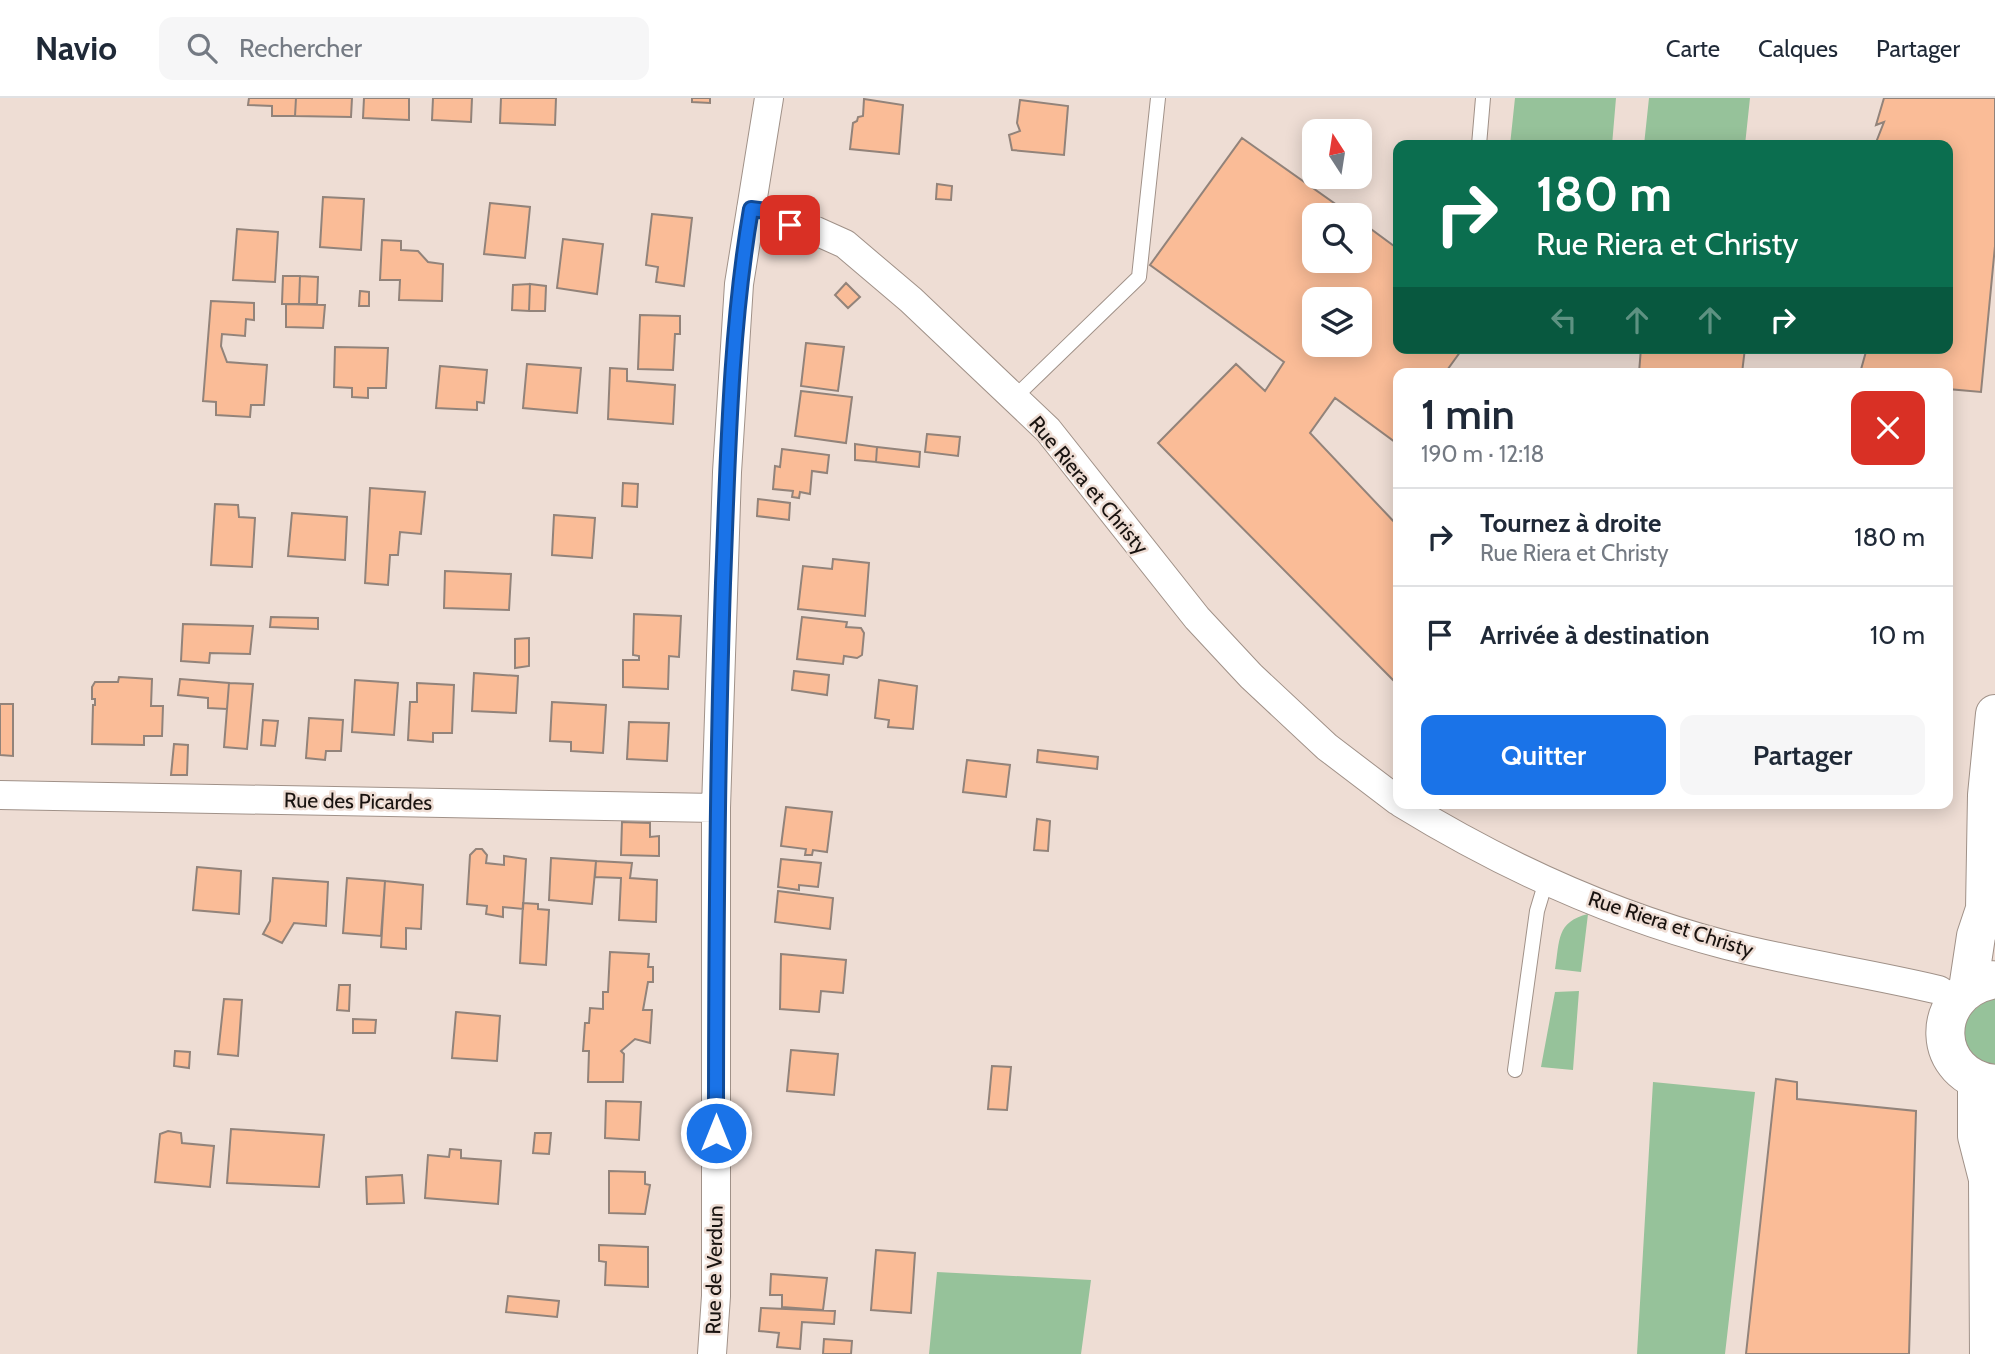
<!DOCTYPE html>
<html lang="fr">
<head>
<meta charset="utf-8">
<style>
	:root { --surface:#fff; --page:#f6f6f7; --text:#1f2937; --muted:#747a83; --line:#e0e1e3; --accent:#1a73e8 }
	body { margin:0; font-family:Cabin,sans-serif; background:var(--page); color:var(--text); height:100vh; display:flex; flex-direction:column; font-size:26px; white-space:nowrap }
	* { box-sizing:border-box; margin:0 }
	p { font-size:23px; color:var(--muted) }
	.icon { flex:none; width:38px; height:38px; fill:none; stroke:currentColor; stroke-width:2; stroke-linecap:round; stroke-linejoin:round }
	.map { position:relative; flex:1; overflow:hidden }
	.details { position:absolute; left:1393px; top:270px; width:560px; height:441px; display:flex; flex-direction:column; background:var(--surface); border-radius:14px; box-shadow:0 4px 18px #0003 }
	.details>* { flex:none }
	.top-card { position:absolute; left:1393px; top:42px; width:560px; height:214px; border-radius:14px; box-shadow:0 4px 18px #0003; background:#0b6e4f; color:#fff; overflow:hidden }
	.needle { width:46px; rotate:348deg }
	.fabs { position:absolute; left:1302px; top:21px; display:grid; gap:14px }
	.fabs a { display:grid; place-items:center; width:70px; height:70px; border-radius:14px; background:var(--surface); box-shadow:0 4px 18px #0003; font-size:35px }
	.pin { position:absolute; display:grid; place-items:center; width:60px; height:60px; color:#fff; margin:-30px; border-radius:14px; box-shadow:0 4px 10px #0006 }
	.me { position:absolute; width:77px; margin:-38px; rotate:0deg; stroke-linejoin:round; filter:drop-shadow(0 0 5px #0008) }
	.turn { display:flex; align-items:center; gap:24px; height:147px; padding:0 28px; font-size:32px }
	.turn .icon { width:91px; height:91px; stroke-width:2.5 }
	.turn b { display:block; font-size:49px; line-height:60px }
	.lanes { display:flex; align-items:center; height:66px; padding:0 28px; background:#0003; justify-content:center; gap:35px; direction:ltr }
	.lanes .off { opacity:.35 }
	.round { display:grid; place-items:center; flex:none; width:74px; height:74px; border-radius:14px; background:var(--page) }
	.summary { display:flex; align-items:center; justify-content:space-between; height:119px; padding:0 28px }
	h1 { font-size:42px; font-weight:600; line-height:52px }
	.action { display:flex; gap:14px; margin-top:auto; padding:14px 28px }
	.action a { flex:1; height:80px; border-radius:14px; background:var(--accent); color:#fff; font-size:28px; font-weight:600; line-height:80px; text-align:center }
	.action a+a { background:var(--page); color:var(--text) }
	ul { padding:0; list-style:none }
	li { display:flex; align-items:center; gap:21px; height:98px; padding:0 28px; border-top:2px solid var(--line) }
	li div { flex:1 }
	li b { display:block; font-size:26px }
	li em { font-style:normal }
	header { display:flex; align-items:center; gap:42px; box-sizing:border-box; height:98px; padding:0 35px; background:var(--surface); border-bottom:2px solid var(--line) }
	header strong { font-size:33px }
	nav { display:flex; gap:38px; margin-inline-start:auto; font-size:24px }
	.search { width:490px; height:63px; background:var(--page); display:flex; align-items:center; gap:18px; box-sizing:border-box; padding:0 24px; border-radius:14px; color:var(--muted); font-size:26px }
	.map>svg:first-child { display:block }
	.green { fill:#96c29a }
	.building { fill:#fabc97; stroke:#92837a; stroke-width:2; fill-rule:evenodd }
	.lines { fill:none; stroke-linecap:round; stroke-linejoin:round }
	.service-casing { stroke:#a09188; stroke-width:16 }
	.minor-casing { stroke:#a09188; stroke-width:30 }
	.secondary-casing { stroke:#a09188; stroke-width:40 }
	.service { stroke:#fff; stroke-width:14 }
	.minor { stroke:#fff; stroke-width:28 }
	.secondary { stroke:#fff; stroke-width:38 }
	.route-casing { stroke:#114b97; stroke-width:18 }
	.route { stroke:#1a73e8; stroke-width:12 }
	.labels { text-anchor:middle; dominant-baseline:central; stroke-width:5; stroke-linejoin:round; paint-order:stroke }
	.street-label { font-size:21px; fill:#191310; stroke:#eeddd4 }
</style>
</head>
<body>
<header>
<strong>Navio</strong>
<div class="search"><svg class="icon" aria-label="search" viewBox="0 0 24 24"><circle cx="10" cy="10" r="6"/><path d="M15 15l6 6"/></svg>Rechercher</div>
<nav><a>Carte</a><a>Calques</a><a>Partager</a></nav>
</header>
<div class="map">
<svg width="1995" height="1256" viewBox="0 0 1995 1256">
	<rect width="100%" height="100%" fill="#eeddd4"/>
	<path class="green" d="M1515 0H1616L1612 47H1510Z
		M1649 0H1750L1745 47H1644Z
		M1588 816 1581 874 1555 871C1560 842 1556 824 1588 816Z
		M1579 893 1573 972 1541 969 1555 894Z
		M1995 896V972L1969 960 1961 922Z
		M1653 984 1755 994 1725 1256H1637Z
		M937 1174 1091 1182 1081 1256H929Z"/>
	<path class="building" d="M249 0H296L295 18H272V8L248 7Z
		M296 0H352L351 19 295 18Z
		M364 0H409V22L363 20Z
		M433 0H472L471 24 432 22Z
		M501 0H556L555 27 500 25Z
		M692 0H710V5L692 4Z
		M1884 0H1995V148L1981 294 1948 291V275H1860L1867 250H1948V47H1875L1884 24 1876 27Z
		M864 1 903 7 899 56 850 51 853 25 857 23 858 19 863 18Z
		M1020 2 1068 8 1064 57 1012 52 1009 37 1020 33 1017 25Z
		M1242 40 1351 117H1314V163H1360V123L1398 151V250H1463L1445 275H1398V339L1395 344 1335 300 1310 335 1398 428V587L1158 345 1236 266 1265 293 1284 264 1150 167ZM1314 201H1360V247H1314Z
		M937 86 952 88 951 102 936 101Z
		M323 99 364 101 361 152 320 149Z
		M490 105 530 109 525 160 484 156Z
		M652 116 692 120 684 188 656 184 658 169 646 167Z
		M237 131 278 134 275 184 233 182Z
		M563 141 603 146 597 196 557 190Z
		M382 142 401 143V152L418 153 428 164 443 166 442 203 399 202 400 182H380Z
		M283 178H300L299 206H282Z
		M300 178 318 179 317 206H299Z
		M846 185 860 199 848 210 835 197Z
		M530 186 529 213 512 212 513 187Z
		M530 186 546 188 545 213H529Z
		M360 193 369 194V208H359Z
		M211 203 254 205V222L246 221 245 238 222 236 221 248 227 264 267 267 264 307H251L250 319 216 317V304L203 303Z
		M286 206 325 207 323 230 286 229Z
		M640 217 680 218V236H675L673 272 638 271Z
		M806 245 844 249 838 293 801 288Z
		M335 249 388 250 386 290H368V300L352 299V290L334 289Z
		M1641 250H1745L1742 275H1639Z
		M527 266 581 270 577 315 523 310Z
		M440 268 487 272 484 305 477 304V312L436 310Z
		M610 270 627 271V283L675 287 673 326 608 321Z
		M801 293 852 299 846 345 795 338Z
		M927 336 960 339 958 358 925 354Z
		M855 346 877 349 876 364 855 362Z
		M877 349 920 354 919 369 876 364Z
		M782 351 829 357 827 375 812 373 810 396 800 394 799 400 792 399 793 393 773 391 775 368 780 369Z
		M623 385 638 386 637 409 622 408Z
		M370 390 425 394 421 436 400 434 398 457H390L388 487 365 485Z
		M758 401 790 405 789 422 757 418Z
		M215 406 238 407 239 419 255 420 252 469 211 467Z
		M292 415 347 419 345 462 288 458Z
		M554 417 595 420 592 460 552 457Z
		M833 461 869 465 865 518 798 511 803 468 832 471Z
		M445 473 511 476 509 512 444 510Z
		M634 516 681 518 679 559 669 558 668 591 623 589V562H639V558L633 557Z
		M271 519 318 520V531L270 529Z
		M802 519 847 524 846 529 861 530 864 535 862 557 857 560 844 558 843 566 797 561Z
		M183 526 253 528 250 556 210 555 209 565 181 563Z
		M529 540V568L515 570V541Z
		M794 573 829 577 827 597 792 592Z
		M474 575 518 578 516 615 472 613Z
		M119 579 152 581 151 608H163L162 638H144V647L92 646 93 607H95V601H92V589L95 584H118Z
		M180 581 229 585 227 611 208 610V600L178 597Z
		M355 582 398 585 394 637 352 634Z
		M879 582 917 588 913 631 888 629 889 622 875 620Z
		M229 585 253 586 247 651 224 649Z
		M417 585 454 587 452 635H433V644L408 642 410 604H417Z
		M552 604 606 607 603 655 571 653V644L550 643Z
		M0 606H13V658L0 657Z
		M309 620 343 622 341 653H326L325 662 306 660Z
		M263 622 278 623 275 648 261 647Z
		M629 624 669 625 667 663 627 661Z
		M174 646 188 647 187 677H171Z
		M1038 652 1098 659 1097 671 1037 664Z
		M967 662 1010 667 1006 699 963 694Z
		M786 709 832 714 827 754 813 752 812 757H805L806 751 781 748Z
		M1037 721 1050 723 1048 753 1034 752Z
		M622 724 650 725V739L659 738V758L621 757Z
		M476 751H482L487 757 486 765 504 767V758L526 761 523 811 503 809V819L486 816 487 808 467 806 470 757Z
		M551 760 596 763 592 806 549 802Z
		M781 761 821 765 818 789 799 787V792L778 789Z
		M596 763 632 765 630 780 657 782 656 824 619 822 621 780 595 779Z
		M197 769 241 773 239 816 193 812Z
		M273 780 328 784 326 828 294 825 282 845 263 836 270 823Z
		M347 780 385 783 381 838 343 835Z
		M385 783 423 787 421 831 406 830V851L381 849Z
		M778 793 833 800 830 831 775 824Z
		M523 805 538 806V811L549 812 546 867 520 865Z
		M610 854 649 856 648 869H653V884H648L643 912H652L650 945 635 941 621 953 624 956 623 984H588L589 953H583L585 925H589L590 910 603 911V894H608Z
		M781 856 846 862 843 895 821 893 819 914 780 911Z
		M339 887H350L349 913 337 912Z
		M224 901 242 902 238 958 218 956Z
		M456 914 500 918 497 963 452 960Z
		M353 921 376 922 375 935H353Z
		M791 952 838 956 834 997 787 993Z
		M175 953 190 954 189 970 174 968Z
		M992 968 1011 969 1007 1012 988 1011Z
		M1776 981 1797 984V1001L1916 1013 1909 1256H1746Z
		M606 1003 641 1004 639 1042 605 1040Z
		M231 1031 324 1037 319 1089 227 1085Z
		M168 1033 181 1035 182 1045 214 1048 210 1089 155 1084 160 1036Z
		M535 1035H551L549 1056 533 1055Z
		M450 1051 461 1052V1060L501 1063 498 1106 425 1100 428 1057 449 1059Z
		M609 1073 645 1074V1086L650 1087 645 1116 609 1115Z
		M402 1077 404 1105 367 1106 366 1079Z
		M599 1147 648 1149V1189L605 1187 606 1164 599 1163Z
		M876 1152 915 1155 911 1215 871 1212Z
		M771 1176 827 1180 823 1212 782 1209V1197H770Z
		M508 1198 559 1203 557 1219 506 1214Z
		M761 1210 835 1213 834 1226 802 1224 800 1251 777 1249 779 1235 759 1233Z
		M824 1241 852 1243 851 1256H823Z"/>
	<g class="lines">
		<g class="service-casing">
			<path id="service" d="M1479 47 1483 0
				M1014 300 1139 179 1158 0
				M1515 972 1537 813 1546 783"/>
		</g>
		<g class="minor-casing">
			<path id="minor" d="M751 111 767 113 790 127 816 133 845 146 911 202 1048 332 1197 520 1251 578 1327 649 1398 703
				M0 697 716 710
				M1401 705C1502 767 1611 817 1726 847 1796 865 1868 875 1939 892L1955 904
				M712 1256 716 1198V710L727 374 739 186 769 0"/>
		</g>
		<g class="secondary-casing">
			<path id="secondary" d="M1991 882C1928 896 1931 979 1995 986
				M1968 891 1976 838 1985 811 1987 697 1995 616
				M1977 982V1038L1988 1081 1989 1256"/>
		</g>
		<use href="#service" class="service"/>
		<use href="#minor" class="minor"/>
		<use href="#secondary" class="secondary"/>
	</g>
	<g class="lines">
		<g class="route-casing">
			<path id="route" d="M716 1035C716 851 717 668 723 485 728 360 730 234 751 111L767 113 790 127"/>
		</g>
		<use href="#route" class="route"/>
	</g>
	<g class="labels">
		<g class="street-label">
			<text transform="translate(1089 387) rotate(50)">Rue Riera et Christy</text>
			<text transform="translate(358 703) rotate(1)">Rue des Picardes</text>
			<text transform="translate(1671 826) rotate(18)">Rue Riera et Christy</text>
			<text transform="translate(714 1172) rotate(-89)">Rue de Verdun</text>
		</g>
	</g>
</svg>
<div class="fabs">
<a><svg class="needle" viewBox="-14 -14 28 28"><path d="M0-13l5 13h-10z" fill="#e53935"/><path d="M0 13l5-13h-10z" fill="#747a83"/></svg></a>
<a><svg class="icon" aria-label="search" viewBox="0 0 24 24"><circle cx="10" cy="10" r="6"/><path d="M15 15l6 6"/></svg></a>
<a><svg class="icon" aria-label="layers" viewBox="0 0 24 24"><path d="M12 4l9 5-9 5-9-5zM3 14l9 5 9-5"/></svg></a>
</div>
<div class="pin" style="left:790px;top:127px;background:#d93025"><svg class="icon" aria-label="arrive" viewBox="0 0 24 24"><path d="M6 21V4h12l-3 4 3 4H6"/></svg></div>
<svg class="me" style="left:716px;top:1035px" viewBox="-20 -20 40 40"><circle r="17" fill="#1a73e8" stroke="#fff" stroke-width="3"/><path d="M0-11L8 9 0 5-8 9z" fill="#fff"/></svg>
<div class="top-card">
<div class="turn"><svg class="icon" aria-label="right" viewBox="0 0 24 24"><path d="M7 20v-9h11M14 6l5 5-5 5"/></svg><div><b>180 m</b>Rue Riera et Christy</div></div>
<div class="lanes"><svg class="icon off" aria-label="left" viewBox="0 0 24 24"><path d="M17 20v-9H6M10 6l-5 5 5 5"/></svg><svg class="icon off" aria-label="ahead" viewBox="0 0 24 24"><path d="M12 20V5M6 11l6-6 6 6"/></svg><svg class="icon off" aria-label="ahead" viewBox="0 0 24 24"><path d="M12 20V5M6 11l6-6 6 6"/></svg><svg class="icon" aria-label="right" viewBox="0 0 24 24"><path d="M7 20v-9h11M14 6l5 5-5 5"/></svg></div>
</div>
<section class="details">
<div class="summary"><div><h1>1 min</h1><p>190 m · 12:18</p></div><a class="round" style="background:#d93025;color:#fff"><svg class="icon" aria-label="close" viewBox="0 0 24 24"><path d="M6 6l12 12M18 6L6 18"/></svg></a></div>
<ul>
<li><svg class="icon" aria-label="right" viewBox="0 0 24 24"><path d="M7 20v-9h11M14 6l5 5-5 5"/></svg><div><b>Tournez à droite</b><p>Rue Riera et Christy</p></div><em>180 m</em></li>
<li><svg class="icon" aria-label="arrive" viewBox="0 0 24 24"><path d="M6 21V4h12l-3 4 3 4H6"/></svg><div><b>Arrivée à destination</b></div><em>10 m</em></li>
</ul>
<div class="action"><a>Quitter</a><a>Partager</a></div>
</section>
</div>
</body>
</html>
